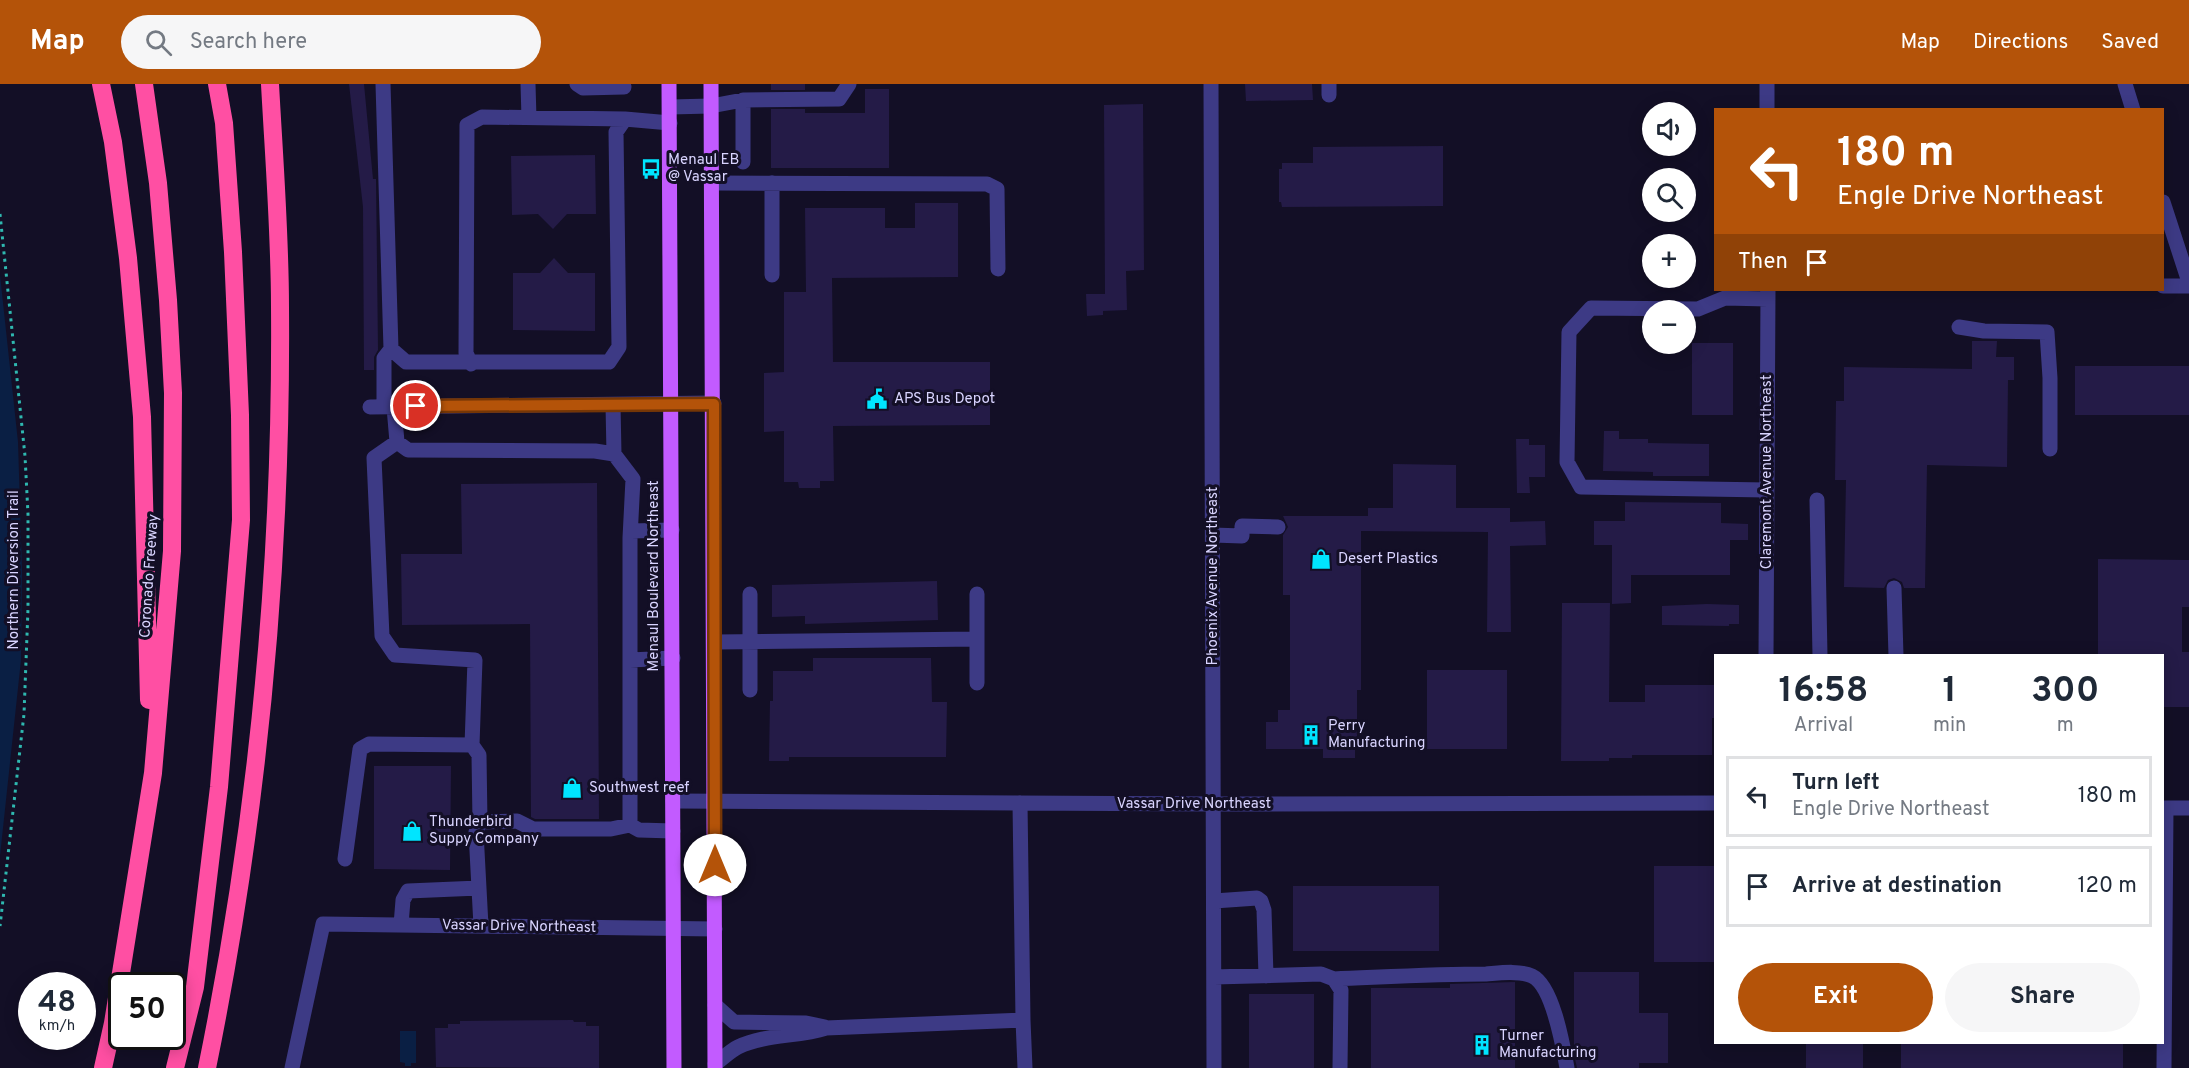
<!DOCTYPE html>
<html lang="en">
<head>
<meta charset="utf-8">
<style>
	:root { --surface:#fff; --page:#f6f6f7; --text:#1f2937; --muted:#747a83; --line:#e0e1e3; --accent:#b45309 }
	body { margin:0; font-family:Overpass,sans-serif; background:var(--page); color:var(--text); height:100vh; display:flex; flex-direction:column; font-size:22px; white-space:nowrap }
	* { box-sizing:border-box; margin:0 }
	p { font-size:20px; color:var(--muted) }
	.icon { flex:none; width:33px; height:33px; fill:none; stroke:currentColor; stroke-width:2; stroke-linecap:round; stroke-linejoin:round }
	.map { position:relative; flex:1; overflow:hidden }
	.side { position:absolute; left:1714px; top:570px; width:450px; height:390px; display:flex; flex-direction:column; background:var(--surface); border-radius:0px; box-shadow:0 3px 15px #0003 }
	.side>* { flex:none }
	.banner { position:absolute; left:1714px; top:24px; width:450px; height:183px; border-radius:0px; box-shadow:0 3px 15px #0003; background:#b45309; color:#fff; overflow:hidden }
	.fabs { position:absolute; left:1642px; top:18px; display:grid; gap:12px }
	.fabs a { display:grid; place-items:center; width:54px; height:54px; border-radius:50%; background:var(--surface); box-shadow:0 3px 15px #0003; font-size:30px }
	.speed { position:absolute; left:18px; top:888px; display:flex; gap:12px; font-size:30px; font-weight:700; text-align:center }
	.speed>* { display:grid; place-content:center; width:78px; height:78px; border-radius:50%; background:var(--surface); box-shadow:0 3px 15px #0003; line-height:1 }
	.speed small { font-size:15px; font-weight:400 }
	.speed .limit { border:3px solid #111; border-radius:9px; background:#fff; color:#111 }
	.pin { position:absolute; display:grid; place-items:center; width:51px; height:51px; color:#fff; margin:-26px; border:3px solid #fff; border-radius:50%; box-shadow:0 2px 6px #0007 }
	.me { position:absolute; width:66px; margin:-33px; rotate:0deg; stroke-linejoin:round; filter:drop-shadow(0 0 4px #0008) }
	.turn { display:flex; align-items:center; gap:21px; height:126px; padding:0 24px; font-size:27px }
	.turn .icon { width:78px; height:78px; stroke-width:2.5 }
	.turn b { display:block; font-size:42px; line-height:51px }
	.then { display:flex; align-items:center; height:57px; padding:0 24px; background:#0003; gap:12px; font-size:22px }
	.eta { display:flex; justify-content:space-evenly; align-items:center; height:102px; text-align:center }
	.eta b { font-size:36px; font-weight:700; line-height:42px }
	.cta { display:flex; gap:12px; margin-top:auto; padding:12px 24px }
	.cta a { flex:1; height:69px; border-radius:36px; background:var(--accent); color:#fff; font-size:24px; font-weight:700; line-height:69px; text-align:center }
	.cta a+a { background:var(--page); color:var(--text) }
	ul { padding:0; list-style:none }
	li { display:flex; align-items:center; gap:18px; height:81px; margin:0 12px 9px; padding:0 12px; border:3px solid var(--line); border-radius:0px }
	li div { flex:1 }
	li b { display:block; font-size:22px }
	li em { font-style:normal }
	header { display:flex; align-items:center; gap:36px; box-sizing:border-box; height:84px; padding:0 30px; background:var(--accent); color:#fff }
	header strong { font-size:28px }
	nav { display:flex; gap:33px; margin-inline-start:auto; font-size:21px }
	.search { width:420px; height:54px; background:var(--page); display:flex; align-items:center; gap:15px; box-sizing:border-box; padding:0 21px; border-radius:33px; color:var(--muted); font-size:22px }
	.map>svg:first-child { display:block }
	.water { fill:#0a1f44 }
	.building { fill:#241b47 }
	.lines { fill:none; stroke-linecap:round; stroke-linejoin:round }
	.path { stroke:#2fb8b0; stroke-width:3; stroke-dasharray:3 4.5; stroke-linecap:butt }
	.minor { stroke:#3d3a85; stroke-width:15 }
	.major { stroke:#c25bff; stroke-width:15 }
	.highway { stroke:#ff4fa3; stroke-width:18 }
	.route-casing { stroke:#753606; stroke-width:15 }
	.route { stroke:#b45309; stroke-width:10 }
	.labels { text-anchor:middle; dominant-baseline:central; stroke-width:6; stroke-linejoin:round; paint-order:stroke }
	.poi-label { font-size:15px; fill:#d9d4ff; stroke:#130f26; text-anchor:start }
	.street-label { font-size:15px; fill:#d9d4ff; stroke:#130f26 }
</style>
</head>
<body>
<header>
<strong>Map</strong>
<div class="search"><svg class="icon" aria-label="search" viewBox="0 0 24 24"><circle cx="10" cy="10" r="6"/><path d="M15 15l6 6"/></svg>Search here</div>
<nav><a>Map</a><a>Directions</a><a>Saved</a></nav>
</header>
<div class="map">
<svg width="2189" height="984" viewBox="0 0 2189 984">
	<rect width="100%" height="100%" fill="#130f26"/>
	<path class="water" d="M0 191 18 358 22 486 21 576 0 772Z
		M400 947H416V979H411V982H405V979L400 978Z"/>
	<path class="building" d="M349 0H364L373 95H376L378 266 374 273V286H364L363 123Z
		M771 0H805V6H771Z
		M1245 0H1312L1313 16 1246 17Z
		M865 5H889V84H771V25H805V29H865Z
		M1143 20 1144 186 1126 187 1127 226 1103 227V231L1087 232 1086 210H1105L1104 21Z
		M1443 62V122L1282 123 1281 118H1279V85H1282V79H1313V63Z
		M595 71 596 130H567L553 145 538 130 512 131 511 72Z
		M915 119H958V193L832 194 833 278H990V341L833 342 834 397H820V404H799L798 398H784V347L764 348V289L784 288V208H806L805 124H885V144H915Z
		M554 174 568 189H595V247L513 246V189H540Z
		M1972 257H1997L1996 273H2014V296H2008L2007 383 1927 381 1925 504H1904L1902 498 1894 494 1888 496 1884 504 1844 503 1846 396H1835L1836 317H1844V283L1972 285Z
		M1692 259H1733V331H1692Z
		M2075 282H2189V331H2075Z
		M1604 347H1619V355H1648V359L1709 360V392H1653V388L1603 387Z
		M1516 355H1529V361H1545V393H1529L1530 409H1517Z
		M1393 380 1456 381V424H1510V438L1545 437 1546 461 1510 462 1511 548H1487L1488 448 1361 447V606H1357V665H1355V674H1323V665H1266V638H1278V626H1290V511H1283V451L1288 443 1283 432H1368V424H1393Z
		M597 399 599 735H535L531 733 530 540 402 541 401 470H462L461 400Z
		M1625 418 1721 419V439L1748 440V456H1730V491H1631V519L1612 520V461H1594V437H1625Z
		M2098 475 2189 476V523H2182V568H2189V623H2163V572H2098Z
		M937 497 938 536 805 540V532L772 533V501Z
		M1562 519H1610L1609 618H1645V601H1716V634H1712V671H1632V674H1609V677H1561Z
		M1707 520 1739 521V540H1729V542L1662 541V522Z
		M813 574H931L932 618H947L946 673H789V677H769L770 617H773V587H813Z
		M1427 586H1507V665H1427Z
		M374 682H451L450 786 374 785Z
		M1654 782H1716V878H1654Z
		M1293 802H1439V867H1293Z
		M1574 888H1639V929H1668V979H1639V984H1577L1574 970Z
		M1515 898V984H1371V904H1450V900Z
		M1249 910H1314V984H1249Z
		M573 936 574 938H586V942H599V984L436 983 435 944H448V940H460V937Z
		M1806 958H1863V984H1806Z
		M1901 958H2123V984H1901Z"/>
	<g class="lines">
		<path class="path" d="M0 130 25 372 28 430V525L24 630 0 842"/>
		<path class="minor" d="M383 0 391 265 406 278H609L619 263 616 48 625 35 670 39
			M528 0 529 34
			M577 0 583 4 624 3
			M1211 0 1214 984
			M1329 0V11
			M1767 0V26
			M2125 0 2133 26
			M743 16V78
			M670 23 711 22 743 16 839 15 849 0
			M712 99 987 100 997 105 998 185
			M772 99V191
			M2163 118 2189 198
			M2163 202H2189
			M1959 243 1984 247 2047 248 2050 294V365
			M471 280 466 269 467 41 482 33 625 35
			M370 323 714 319
			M384 323V274L391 265
			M394 323 397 358 408 366 595 367 614 370 613 321
			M397 358 374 374 382 552 395 571 475 576 472 661
			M614 370 633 395 630 454V741
			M1767 406 1581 403 1567 378 1569 248 1591 224 1698 225 1725 214 1768 215
			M1817 416 1820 572
			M631 447 672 446
			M1213 451 1242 452V442L1278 443
			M1894 504 1896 572
			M750 510V606
			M977 510V555
			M715 558 977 555V599
			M1766 572 1768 206
			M630 576 673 574
			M673 717 1214 720 1716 719
			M2163 724H2189
			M345 775 360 665 369 660 472 661 479 671 480 738
			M1214 817 1257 814 1261 817 1264 826 1266 892
			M401 841 403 816 408 807 479 804
			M481 842 476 748 480 738 517 737 533 745H611L630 741 639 746 673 747
			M1214 893 1321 890 1334 895 1341 906 1340 984
			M1334 895C1385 893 1435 890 1486 890 1499 889 1519 886 1532 892 1553 902 1563 962 1567 984
			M715 921 734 938 806 939 825 943
			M1023 936 1025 984
			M715 980C722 975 730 967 738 963 765 950 798 953 826 944L1023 936 1020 719
			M292 984 323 840 715 845
			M2164 984 2166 724"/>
		<path class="major" d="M669 0 674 984
			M711 0 715 984"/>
		<path class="highway" d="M101 0 113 58 128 174 142 333 149 616
			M103 984 113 939 153 689 172 467 173 309 168 216 158 99 144 0
			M175 984 195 903 219 703 241 436 240 331 233 168 224 39 217 0
			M207 984C258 734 282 479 280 223 280 149 274 74 270 0"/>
	</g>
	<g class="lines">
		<g class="route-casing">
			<path id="route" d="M416 322 714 320 715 781"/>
		</g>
		<use href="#route" class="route"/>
	</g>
	<defs>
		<g id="bus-bare" transform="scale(1.62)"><path d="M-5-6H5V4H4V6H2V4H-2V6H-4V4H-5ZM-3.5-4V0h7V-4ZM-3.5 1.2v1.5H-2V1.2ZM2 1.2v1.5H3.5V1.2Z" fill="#00e5ff" stroke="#130f26" stroke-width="2.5" paint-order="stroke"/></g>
		<g id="civic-bare" transform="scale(1.62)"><path d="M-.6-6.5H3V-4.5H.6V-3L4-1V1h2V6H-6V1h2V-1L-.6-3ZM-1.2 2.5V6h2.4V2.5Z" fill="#00e5ff" stroke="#130f26" stroke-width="2.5" paint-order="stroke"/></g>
		<g id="shop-bare" transform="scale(1.62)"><path d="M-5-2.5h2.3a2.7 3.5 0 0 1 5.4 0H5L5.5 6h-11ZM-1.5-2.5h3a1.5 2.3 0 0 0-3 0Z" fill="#00e5ff" stroke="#130f26" stroke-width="2.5" paint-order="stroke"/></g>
		<g id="building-bare" transform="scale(1.62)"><path d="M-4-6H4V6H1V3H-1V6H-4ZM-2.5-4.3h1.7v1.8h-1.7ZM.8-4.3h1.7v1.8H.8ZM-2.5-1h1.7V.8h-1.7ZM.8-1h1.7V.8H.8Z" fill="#00e5ff" stroke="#130f26" stroke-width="2.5" paint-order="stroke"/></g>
	</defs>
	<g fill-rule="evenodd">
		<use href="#bus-bare" x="651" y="85"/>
		<use href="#civic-bare" x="877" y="315"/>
		<use href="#shop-bare" x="1321" y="475"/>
		<use href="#building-bare" x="1311" y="651"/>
		<use href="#shop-bare" x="572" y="704"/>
		<use href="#shop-bare" x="412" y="747"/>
		<use href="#building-bare" x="1482" y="961"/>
	</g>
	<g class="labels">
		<g class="poi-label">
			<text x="668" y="76">Menaul EB<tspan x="668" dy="17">@ Vassar</tspan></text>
			<text x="894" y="315">APS Bus Depot</text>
			<text x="1338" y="475">Desert Plastics</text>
			<text x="1328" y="642">Perry<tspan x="1328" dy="17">Manufacturing</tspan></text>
			<text x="589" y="704">Southwest reef</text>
			<text x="429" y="738">Thunderbird<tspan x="429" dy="17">Suppy Company</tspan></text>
			<text x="1499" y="952">Turner<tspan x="1499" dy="17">Manufacturing</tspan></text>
		</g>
		<g class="street-label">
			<text transform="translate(1767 388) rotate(-90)">Claremont Avenue Northeast</text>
			<text transform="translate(14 486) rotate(-90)">Northern Diversion Trail</text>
			<text transform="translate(150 492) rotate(-86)">Coronado Freeway</text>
			<text transform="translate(654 492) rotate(-90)">Menaul Boulevard Northeast</text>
			<text transform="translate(1213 492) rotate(-90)">Phoenix Avenue Northeast</text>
			<text x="1194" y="720">Vassar Drive Northeast</text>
			<text transform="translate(519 843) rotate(1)">Vassar Drive Northeast</text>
		</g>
	</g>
</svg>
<div class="fabs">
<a><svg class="icon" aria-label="sound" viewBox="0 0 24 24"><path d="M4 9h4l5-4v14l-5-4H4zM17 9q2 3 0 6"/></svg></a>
<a><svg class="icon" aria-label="search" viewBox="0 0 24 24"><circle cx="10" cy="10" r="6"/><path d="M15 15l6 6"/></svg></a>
<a>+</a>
<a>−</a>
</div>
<div class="speed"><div>48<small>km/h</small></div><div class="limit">50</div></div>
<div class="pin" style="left:416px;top:322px;background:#d93025"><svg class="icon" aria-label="arrive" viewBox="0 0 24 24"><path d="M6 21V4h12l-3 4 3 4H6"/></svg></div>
<svg class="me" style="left:715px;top:781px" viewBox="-20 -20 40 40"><circle r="19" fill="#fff"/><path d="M0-13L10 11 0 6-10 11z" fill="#b45309"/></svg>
<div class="banner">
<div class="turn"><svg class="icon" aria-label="left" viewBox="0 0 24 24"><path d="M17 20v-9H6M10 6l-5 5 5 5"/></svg><div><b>180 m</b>Engle Drive Northeast</div></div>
<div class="then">Then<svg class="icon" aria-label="arrive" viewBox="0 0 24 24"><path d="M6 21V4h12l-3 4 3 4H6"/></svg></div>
</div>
<section class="side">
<div class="eta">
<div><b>16:58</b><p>Arrival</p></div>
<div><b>1</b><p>min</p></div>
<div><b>300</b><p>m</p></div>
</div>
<ul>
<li><svg class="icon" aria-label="left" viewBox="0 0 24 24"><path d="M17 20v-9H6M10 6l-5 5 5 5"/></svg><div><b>Turn left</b><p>Engle Drive Northeast</p></div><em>180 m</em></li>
<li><svg class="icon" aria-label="arrive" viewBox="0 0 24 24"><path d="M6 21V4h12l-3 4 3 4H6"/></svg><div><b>Arrive at destination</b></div><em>120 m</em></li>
</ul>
<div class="cta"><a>Exit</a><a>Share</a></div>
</section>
</div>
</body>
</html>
